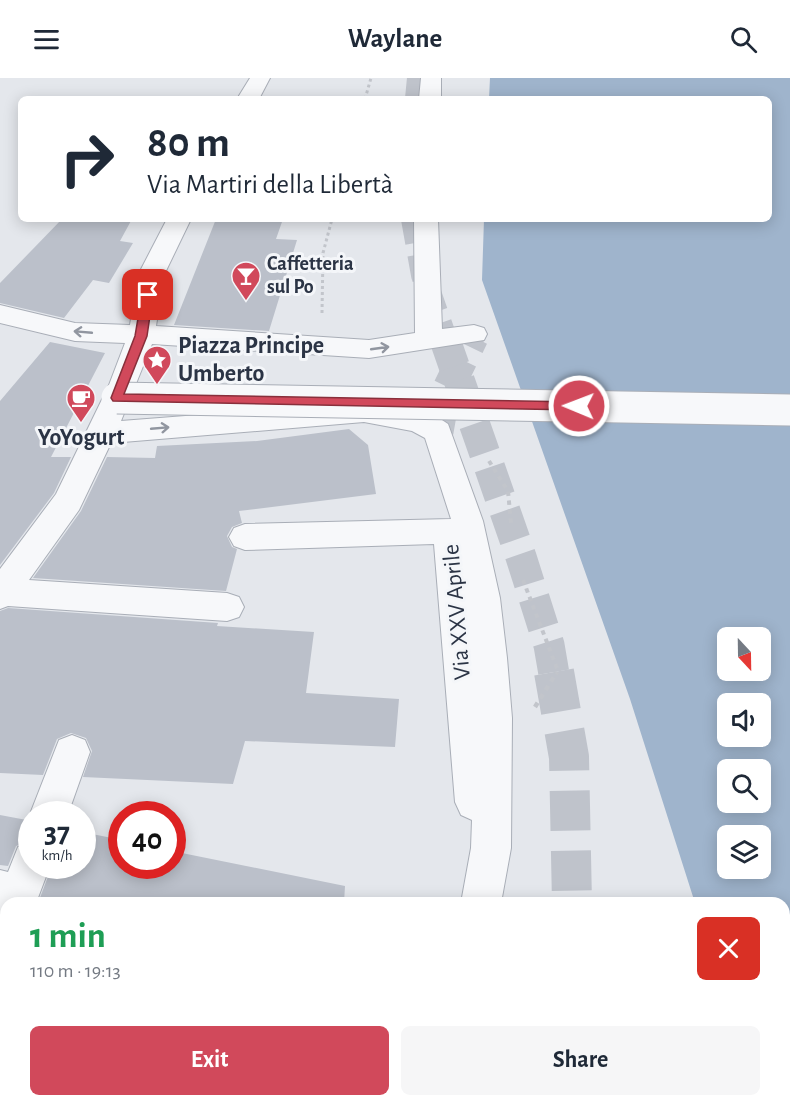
<!DOCTYPE html>
<html lang="en">
<head>
<meta charset="utf-8">
<style>
	:root { --surface:#fff; --page:#f6f6f7; --text:#1f2937; --muted:#747a83; --accent:#d1495b }
	body { margin:0; font-family:"Alegreya Sans",sans-serif; background:var(--page); color:var(--text); height:100vh; display:flex; flex-direction:column; font-size:22px; white-space:nowrap }
	* { box-sizing:border-box; margin:0 }
	p { font-size:20px; color:var(--muted) }
	.icon { flex:none; width:33px; height:33px; fill:none; stroke:currentColor; stroke-width:2; stroke-linecap:round; stroke-linejoin:round }
	.map { position:relative; flex:1; overflow:hidden }
	.side { position:absolute; left:0px; top:819px; width:790px; height:210px; display:flex; flex-direction:column; background:var(--surface); border-radius:18px 18px 0 0; box-shadow:0 3px 15px #0003 }
	.side>* { flex:none }
	.guide { position:absolute; left:18px; top:18px; width:754px; height:126px; border-radius:9px; box-shadow:0 3px 15px #0003; background:#fff; color:var(--text); overflow:hidden }
	.needle { width:39px; rotate:158deg }
	.fabs { position:absolute; left:717px; top:549px; display:grid; gap:12px }
	.fabs a { display:grid; place-items:center; width:54px; height:54px; border-radius:9px; background:var(--surface); box-shadow:0 3px 15px #0003; font-size:30px }
	.speed { position:absolute; left:18px; top:723px; display:flex; gap:12px; font-size:30px; font-weight:700; text-align:center }
	.speed>* { display:grid; place-content:center; width:78px; height:78px; border-radius:50%; background:var(--surface); box-shadow:0 3px 15px #0003; line-height:1 }
	.speed small { font-size:15px; font-weight:400 }
	.speed .limit { border:9px solid #d22; background:#fff; color:#111 }
	.pin { position:absolute; display:grid; place-items:center; width:51px; height:51px; color:#fff; margin:-26px; border-radius:12px; box-shadow:0 3px 9px #0006 }
	.me { position:absolute; width:66px; margin:-33px; rotate:271deg; stroke-linejoin:round; filter:drop-shadow(0 0 4px #0008) }
	.turn { display:flex; align-items:center; gap:21px; height:126px; padding:0 30px; font-size:27px }
	.turn .icon { width:78px; height:78px; stroke-width:2.5 }
	.turn b { display:block; font-size:42px; line-height:51px }
	.round { display:grid; place-items:center; flex:none; width:63px; height:63px; border-radius:9px; background:var(--page) }
	.head { display:flex; align-items:center; justify-content:space-between; height:102px; padding:0 30px }
	h1 { font-size:36px; font-weight:600; line-height:45px; color:#1e9e55 }
	.button { display:flex; gap:12px; margin-top:auto; padding:12px 30px }
	.button a { flex:1; height:69px; border-radius:9px; background:var(--accent); color:#fff; font-size:24px; font-weight:600; line-height:69px; text-align:center }
	.button a+a { background:var(--page); color:var(--text) }
	header { display:flex; justify-content:space-between; align-items:center; height:78px; padding:0 30px; background:var(--surface); font-size:27px; font-weight:600 }
	.map>svg:first-child { display:block }
	.water { fill:#9fb4cc; fill-rule:evenodd }
	.building { fill:#bbc0ca }
	.lines { fill:none; stroke-linecap:round; stroke-linejoin:round }
	.minor-tunnel-far1 { stroke:#bfc3cb; stroke-width:24; stroke-dasharray:24 12; stroke-linecap:butt }
	.minor-tunnel { stroke:#bfc3cb; stroke-width:31; stroke-dasharray:31 15; stroke-linecap:butt }
	.major-tunnel-far2 { stroke:#bfc3cb; stroke-width:24; stroke-dasharray:24 12; stroke-linecap:butt }
	.major-tunnel-far1 { stroke:#bfc3cb; stroke-width:31; stroke-dasharray:31 15; stroke-linecap:butt }
	.major-tunnel { stroke:#bfc3cb; stroke-width:40; stroke-dasharray:40 20; stroke-linecap:butt }
	.minor-casing { stroke:#a9aeb7; stroke-width:2 }
	.major-casing { stroke:#a3abb8; stroke-width:2 }
	.path-far2 { stroke:#c2c5cb; stroke-width:3; stroke-dasharray:3 3; stroke-linecap:butt }
	.path-far1 { stroke:#c2c5cb; stroke-width:4; stroke-dasharray:4.5 4.5; stroke-linecap:butt }
	.path { stroke:#c2c5cb; stroke-width:4.5; stroke-dasharray:5 5; stroke-linecap:butt }
	.minor { fill:#f7f8fa; fill-rule:evenodd }
	.major { fill:#fff; fill-rule:evenodd }
	.minor-bridge-casing { stroke:#a9aeb7; stroke-width:33; stroke-linecap:butt }
	.minor-bridge { stroke:#f7f8fa; stroke-width:31 }
	.oneway { stroke:#9196a0 }
	.route { fill:#d1495b; stroke:#882f3b; stroke-width:1.5 }
	.labels { text-anchor:middle; dominant-baseline:central; stroke-width:6; stroke-linejoin:round; paint-order:stroke }
	.far-poi-label { font-size:20px; font-weight:bold; fill:#2b3445; stroke:#f4f6f9; text-anchor:start }
	.poi-label { font-size:24px; font-weight:bold; fill:#2b3445; stroke:#f4f6f9; text-anchor:start }
	.street-label { font-size:24px; fill:#2b3445; stroke:#f4f6f9 }
</style>
</head>
<body>
<header><svg class="icon" aria-label="menu" viewBox="0 0 24 24"><path d="M4 6h16M4 12h16M4 18h16"/></svg>Waylane<svg class="icon" aria-label="search" viewBox="0 0 24 24"><circle cx="10" cy="10" r="6"/><path d="M15 15l6 6"/></svg></header>
<div class="map">
<svg width="790" height="1029" viewBox="0 0 790 1029">
	<rect width="100%" height="100%" fill="#e4e7ec"/>
	<path class="water" d="M490 0H790V1029H759L757 1023H784V825H695L630 621 482 202 484 141H770V21H489ZM728 560H760V592H728ZM728 626H760V658H728ZM728 692H760V724H728ZM728 758H760V790H728Z"/>
	<path class="building" d="M62 141H132L120 163 133 165 109 205 93 202 64 240 0 225V205Z
		M216 141H283L276 161 297 162 269 253 174 247Z
		M50 264 105 275 51 379H71L54 415 0 487V323Z
		M349 351 368 367 376 416 239 433 242 445 232 449 227 458 232 469 237 471 226 513 33 500 81 433 107 379 155 380 157 368 257 363Z
		M8 530 218 545 217 548 314 554 306 615 399 621 395 669 245 663 233 706 83 699 92 673 86 660 71 655 57 661 43 697 0 695V533Z
		M0 737 32 743V762L16 768 8 788 0 787Z
		M82 754 122 762V788H172V773L345 808 344 825H38L52 788H82Z"/>
	<g class="lines">
		<path class="minor-tunnel-far1" d="M472 260 474 256"/>
		<path class="minor-tunnel" d="M438 354 444 319 473 259"/>
		<path class="major-tunnel-far2" d="M417 21 419 0
			M413 141 423 197 445 260"/>
		<path class="major-tunnel-far1" d="M444 259 521 479 549 567 554 596"/>
		<path class="major-tunnel" d="M554 594 569 679 572 825
			M547 1029 548 1023"/>
		<g class="minor-casing">
			<path id="minor" d="M250 0H270L259 21H237Z
				M421 0H441V21H419Z
				M167 141H191L164 197 156 248 369 262 415 255 414 141H438L442 251 474 247 484 250 487 256 484 262 369 280 152 266 121 343 364 324 412 331 436 338 448 346 483 443 500 520 507 580 512 640 511 770 501 825H461L471 770 472 742 461 737 455 724 434 466 245 472 234 468 229 459 234 450 245 446 451 441 425 360 412 353 364 344 111 365 79 432 29 502 227 515 239 519 244 529 239 539 227 543 8 528 0 531V491L56 416 109 307 125 265 75 263 0 245V227L75 245 130 247 138 197Z
				M72 657 85 662 90 674 68 736H32V740L30 736 59 662Z
				M32 764V788H50L36 825H6V905L0 903V792L8 794 18 769Z
				M422 1023H468L467 1029H421Z"/>
		</g>
		<g class="major-casing">
			<path id="major" d="M790 931V975L784 978V934Z
				M634 1023H685L682 1029H631Z"/>
		</g>
		<path class="path-far2" d="M365 21 371 0
			M322 235 323 175 332 141"/>
		<path class="path-far1" d="M489 383 508 413 511 445
			M523 502 558 593 556 596"/>
		<path class="path" d="M535 629 557 594
			M366 1023 371 1029"/>
		<use href="#minor" class="minor"/>
		<use href="#major" class="major"/>
		<g class="minor-bridge-casing">
			<path id="minor-bridge" d="M117 320 790 332"/>
		</g>
		<use href="#minor-bridge" class="minor-bridge"/>
	</g>
	<defs><path id="oneway-shaft" d="M-6 0H5M1.5-3L5.5 0L1.5 3" fill="none" stroke-width="1.6" stroke-linecap="round" stroke-linejoin="round" transform="scale(1.5)"/></defs>
	<g class="oneway">
		<use href="#oneway-shaft" transform="translate(83 254) rotate(-175)"/>
		<use href="#oneway-shaft" transform="translate(380 270) rotate(-8)"/>
		<use href="#oneway-shaft" transform="translate(160 350) rotate(-5)"/>
	</g>
	<path class="route" d="M148 214 153 217 147 258 124 316 579 324 585 328 579 332 113 323 111 320 135 258 142 217Z"/>
	<defs>
		<g id="bar-pin" transform="scale(1.5)"><path d="M0 17L-7.5 6A9.5 9.5 0 1 1 7.5 6Z" fill="#d1495b" stroke="#f4f6f9"/><path d="M-6-5H6L.8 .8V4.5H3.5V6h-7V4.5H-.8V.8Z" fill="#fff"/></g>
		<g id="sight-pin" transform="scale(1.5)"><path d="M0 17L-7.5 6A9.5 9.5 0 1 1 7.5 6Z" fill="#d1495b" stroke="#f4f6f9"/><path d="M0-6L1.8-2.2L6-1.7L2.9 1.2L3.7 5.4L0 3.3L-3.7 5.4L-2.9 1.2L-6-1.7L-1.8-2.2Z" fill="#fff"/></g>
		<g id="cafe-pin" transform="scale(1.5)"><path d="M0 17L-7.5 6A9.5 9.5 0 1 1 7.5 6Z" fill="#d1495b" stroke="#f4f6f9"/><path d="M-5.5-4.5H6V0H3Q3 3.5 0 3.5H-2.5Q-5.5 3.5-5.5 0ZM3-3.2v2h1.7v-2ZM-6 4.5H4V6H-6Z" fill="#fff"/></g>
	</defs>
	<g fill-rule="evenodd">
		<use href="#bar-pin" x="246" y="198"/>
		<use href="#sight-pin" x="157" y="282"/>
		<use href="#cafe-pin" x="81" y="320"/>
	</g>
	<g class="labels">
		<g class="far-poi-label">
			<text x="267" y="186">Caffetteria<tspan x="267" dy="23">sul Po</tspan></text>
		</g>
		<g class="poi-label">
			<text x="178" y="268">Piazza Principe<tspan x="178" dy="28">Umberto</tspan></text>
			<text x="81" y="360" text-anchor="middle">YoYogurt</text>
		</g>
		<g class="street-label">
			<text transform="translate(457 534) rotate(-95)">Via XXV Aprile</text>
		</g>
	</g>
</svg>
<div class="fabs">
<a><svg class="needle" viewBox="-14 -14 28 28"><path d="M0-13l5 13h-10z" fill="#e53935"/><path d="M0 13l5-13h-10z" fill="#747a83"/></svg></a>
<a><svg class="icon" aria-label="sound" viewBox="0 0 24 24"><path d="M4 9h4l5-4v14l-5-4H4zM17 9q2 3 0 6"/></svg></a>
<a><svg class="icon" aria-label="search" viewBox="0 0 24 24"><circle cx="10" cy="10" r="6"/><path d="M15 15l6 6"/></svg></a>
<a><svg class="icon" aria-label="layers" viewBox="0 0 24 24"><path d="M12 4l9 5-9 5-9-5zM3 14l9 5 9-5"/></svg></a>
</div>
<div class="speed"><div>37<small>km/h</small></div><div class="limit">40</div></div>
<div class="pin" style="left:148px;top:217px;background:#d93025"><svg class="icon" aria-label="arrive" viewBox="0 0 24 24"><path d="M6 21V4h12l-3 4 3 4H6"/></svg></div>
<svg class="me" style="left:579px;top:328px" viewBox="-20 -20 40 40"><circle r="17" fill="#d1495b" stroke="#fff" stroke-width="3"/><path d="M0-11L8 9 0 5-8 9z" fill="#fff"/></svg>
<div class="guide">
<div class="turn"><svg class="icon" aria-label="right" viewBox="0 0 24 24"><path d="M7 20v-9h11M14 6l5 5-5 5"/></svg><div><b>80 m</b>Via Martiri della Libertà</div></div>
</div>
<section class="side">
<div class="head"><div><h1>1 min</h1><p>110 m · 19:13</p></div><a class="round" style="background:#d93025;color:#fff"><svg class="icon" aria-label="close" viewBox="0 0 24 24"><path d="M6 6l12 12M18 6L6 18"/></svg></a></div>
<div class="button"><a>Exit</a><a>Share</a></div>
</section>
</div>
</body>
</html>
